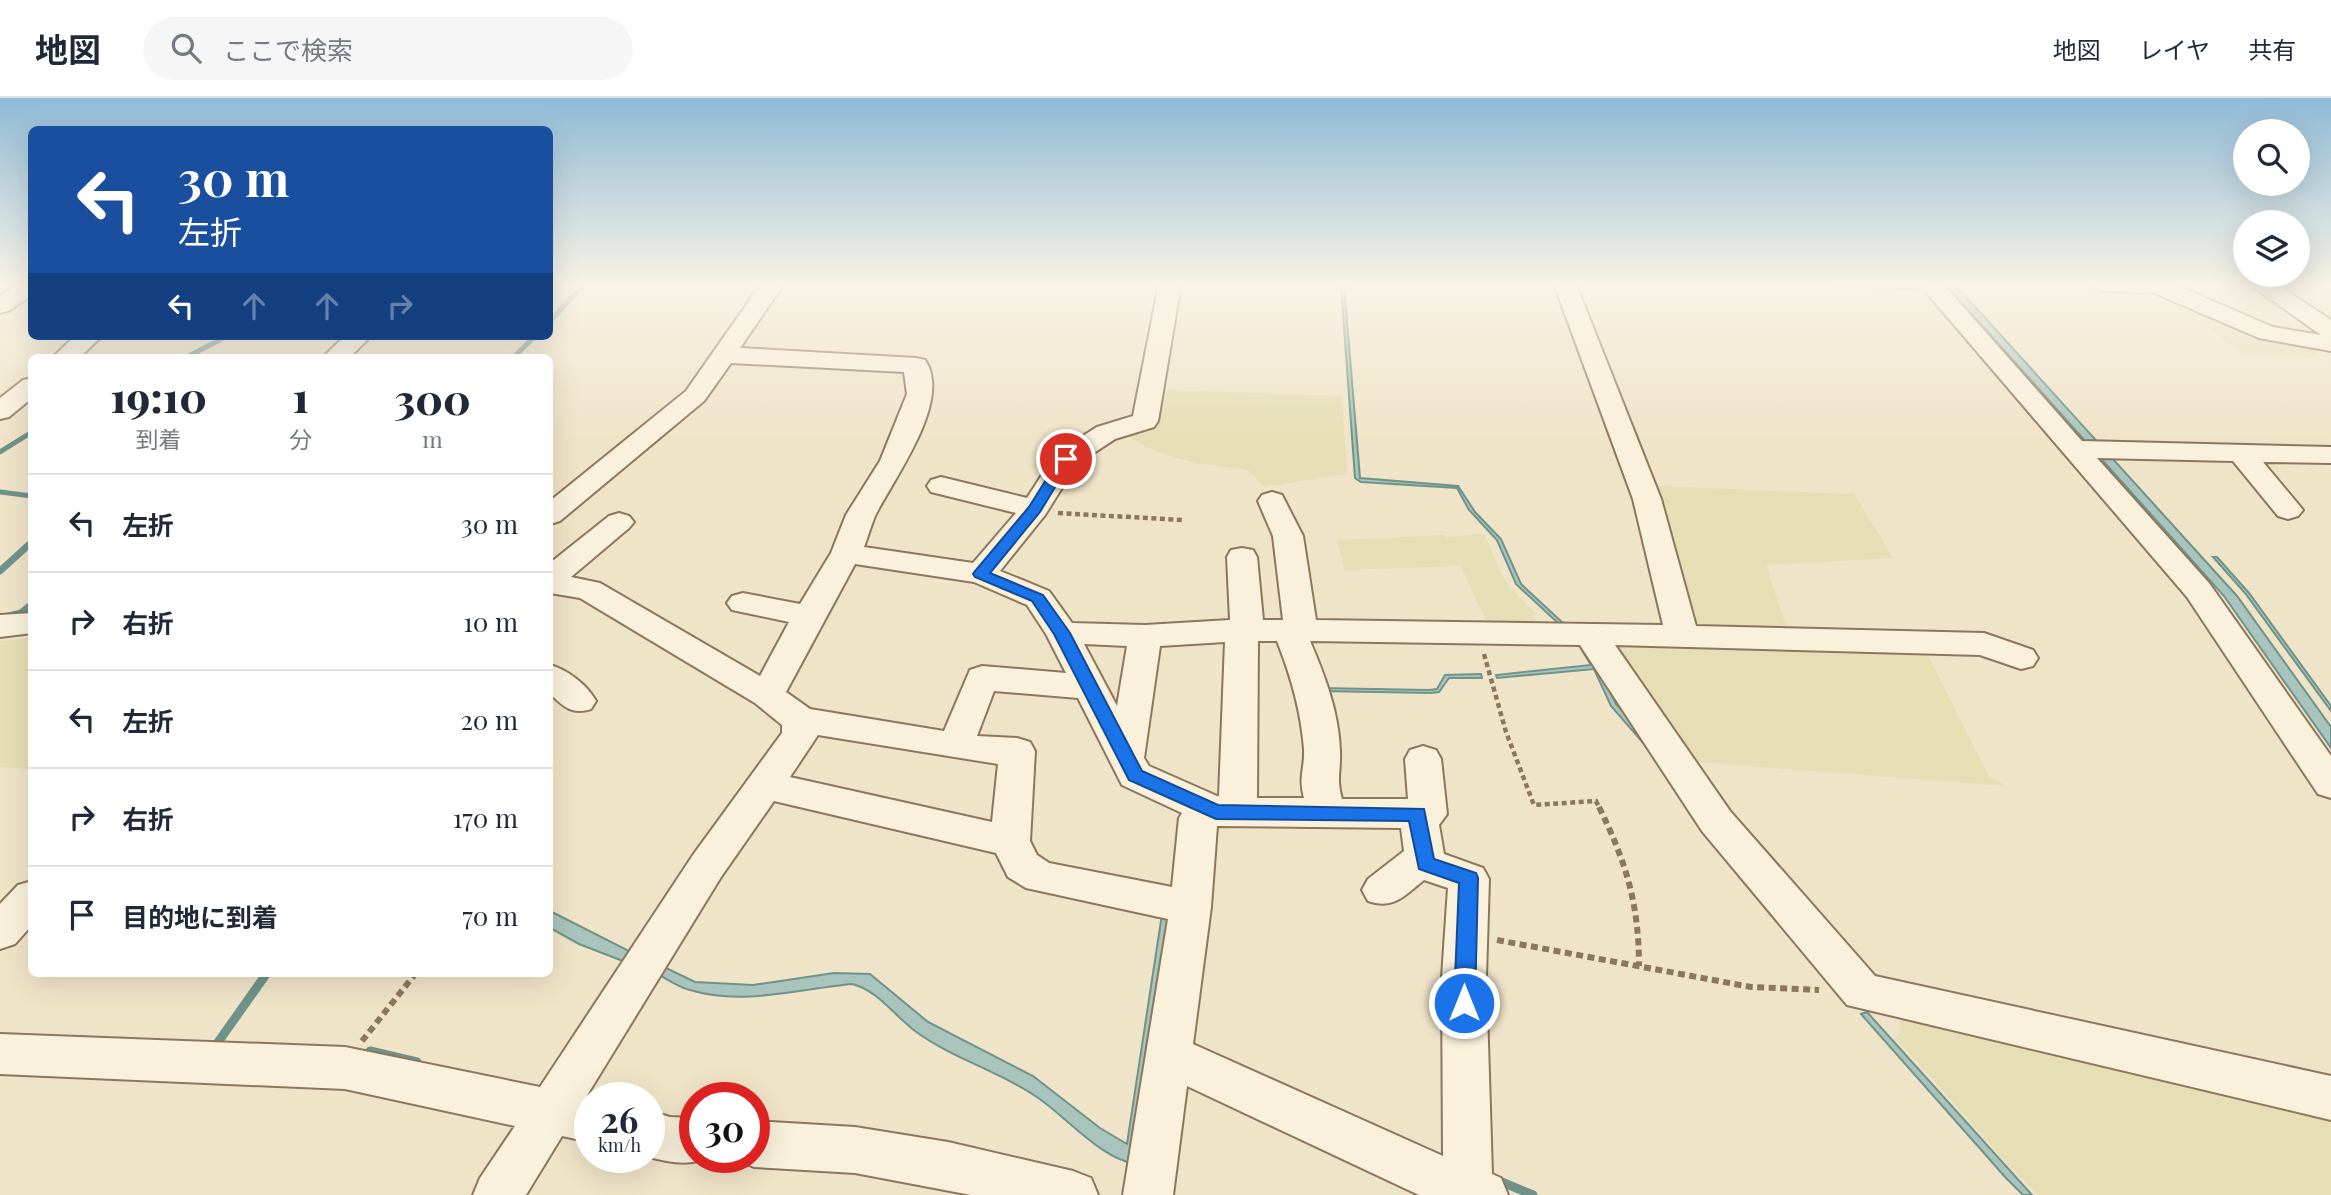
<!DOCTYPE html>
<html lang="ja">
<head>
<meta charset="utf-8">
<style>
	:root { --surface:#fff; --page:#f6f6f7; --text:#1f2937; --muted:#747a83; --line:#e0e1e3 }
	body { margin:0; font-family:"Playfair Display","Noto Sans JP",serif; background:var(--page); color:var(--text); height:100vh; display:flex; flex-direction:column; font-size:26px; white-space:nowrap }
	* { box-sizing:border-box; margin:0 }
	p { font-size:23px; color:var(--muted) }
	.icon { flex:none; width:38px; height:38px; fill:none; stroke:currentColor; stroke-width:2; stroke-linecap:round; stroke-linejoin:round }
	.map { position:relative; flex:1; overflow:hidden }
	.side { position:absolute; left:28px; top:256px; width:525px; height:623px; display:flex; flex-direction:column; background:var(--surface); border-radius:10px; box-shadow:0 7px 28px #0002 }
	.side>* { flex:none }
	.guide { position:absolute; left:28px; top:28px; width:525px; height:214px; border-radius:10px; box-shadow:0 7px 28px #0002; background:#1a4fa0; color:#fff; overflow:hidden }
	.controls { position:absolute; left:2233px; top:21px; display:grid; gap:14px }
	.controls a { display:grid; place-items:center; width:77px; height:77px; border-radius:50%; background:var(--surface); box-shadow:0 7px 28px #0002; font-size:35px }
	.speed { position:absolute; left:574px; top:984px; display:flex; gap:14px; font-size:35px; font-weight:700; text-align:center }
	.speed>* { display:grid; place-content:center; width:91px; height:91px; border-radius:50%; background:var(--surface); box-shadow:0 7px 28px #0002; line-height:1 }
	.speed small { font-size:18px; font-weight:400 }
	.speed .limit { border:10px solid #d22; background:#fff; color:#111 }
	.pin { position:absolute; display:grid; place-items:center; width:60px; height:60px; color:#fff; margin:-30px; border:4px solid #fff; border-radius:50%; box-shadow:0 2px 7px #0007 }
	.me { position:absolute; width:77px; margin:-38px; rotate:0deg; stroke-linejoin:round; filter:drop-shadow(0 0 5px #0008) }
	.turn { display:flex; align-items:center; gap:24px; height:147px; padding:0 35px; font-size:32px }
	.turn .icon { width:91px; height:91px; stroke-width:2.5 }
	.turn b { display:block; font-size:49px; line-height:60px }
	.lanes { display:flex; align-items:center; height:66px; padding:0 35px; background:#0003; justify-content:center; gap:35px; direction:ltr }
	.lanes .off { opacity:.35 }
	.eta { display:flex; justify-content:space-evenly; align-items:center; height:119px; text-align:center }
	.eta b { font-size:42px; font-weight:800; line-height:49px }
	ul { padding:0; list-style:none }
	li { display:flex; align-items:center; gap:21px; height:98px; padding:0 35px; border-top:2px solid var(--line) }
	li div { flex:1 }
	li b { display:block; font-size:26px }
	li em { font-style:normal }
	header { display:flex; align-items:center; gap:42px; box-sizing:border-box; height:98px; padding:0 35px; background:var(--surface); border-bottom:2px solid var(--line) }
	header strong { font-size:33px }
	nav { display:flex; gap:38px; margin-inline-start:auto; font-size:24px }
	.search { width:490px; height:63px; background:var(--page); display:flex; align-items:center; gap:18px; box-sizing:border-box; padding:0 24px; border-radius:38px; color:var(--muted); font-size:26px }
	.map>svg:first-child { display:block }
	.farmland { fill:#e6deb5 }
	.water { fill:#a9c4bc; stroke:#6f938a; stroke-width:2 }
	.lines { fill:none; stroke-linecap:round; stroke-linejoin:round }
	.stream-far2 { stroke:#6f938a; stroke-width:5 }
	.stream-far1 { stroke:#6f938a; stroke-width:7 }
	.stream { stroke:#6f938a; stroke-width:9 }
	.minor-casing { stroke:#8d765c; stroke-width:4 }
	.path-far1 { stroke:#8d765c; stroke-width:4.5; stroke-dasharray:5 3.5; stroke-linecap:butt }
	.path { stroke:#8d765c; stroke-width:6; stroke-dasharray:7 4.5; stroke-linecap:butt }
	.minor { fill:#faf1dc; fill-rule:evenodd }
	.route { fill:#1a73e8; stroke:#114b97; stroke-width:2 }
</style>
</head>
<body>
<header>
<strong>地図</strong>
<div class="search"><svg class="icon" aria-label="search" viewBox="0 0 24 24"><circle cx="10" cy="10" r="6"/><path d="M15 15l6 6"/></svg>ここで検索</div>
<nav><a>地図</a><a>レイヤ</a><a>共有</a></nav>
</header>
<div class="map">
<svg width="2331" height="1097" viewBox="0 0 2331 1097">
	<rect width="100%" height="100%" fill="#f0e4c8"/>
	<path class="farmland" d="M2182 207 2253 236 2310 250 2322 259 2242 257Z
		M1166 292 1342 298 1347 376 1264 389 1248 372 1196 365 1168 358 1145 348 1129 338 1154 325 1159 296H1165Z
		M1658 388 1854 396 1893 460 1766 467 1788 534 1695 532 1654 393H1659Z
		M1482 435 1490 447 1498 470 1509 488 1536 516 1531 518 1542 527 1487 525 1461 468 1345 472 1337 442 1444 437 1446 440Z
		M31 540V671L0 669V543Z
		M1613 544 1923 548 1989 678 2006 688 1694 664 1618 558Z
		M1900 916 2219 988 2234 999 2331 1022V1097H2038L2009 1068 1895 939 1900 935Z"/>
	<path class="water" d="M1796 186H1946L1959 191 2237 498 2331 629V650L2224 498 1951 193Z
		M1341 187H1344L1360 380 1458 388 1475 414 1501 441 1521 486 1564 526 1560 527 1516 486 1497 442 1469 412 1457 390 1361 384 1355 380Z
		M2213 459H2217L2249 495 2331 608V613L2245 495Z
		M1577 544H1584L1597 566 1616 606 1652 646 1823 873 1697 725 1645 647 1611 608 1594 571 1497 580 1496 577 1591 567Z
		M1481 576 1482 580H1449L1439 594 1431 595 1320 593V590L1429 592 1437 591 1445 577Z
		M550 813 635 856 628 865 579 846 550 830Z
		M1162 816 1169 820 1133 1065C1105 1062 1068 1022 1045 1005 1006 975 954 962 915 933 894 917 877 892 852 886 799 891 742 908 690 892 678 889 667 881 656 875L662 868 695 884 753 887 834 875 870 876 928 924 1033 978 1100 1030 1127 1046Z
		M1867 914 2032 1097H2023L2006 1080 1861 916Z"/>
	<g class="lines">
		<path class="stream-far2" d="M550 223 584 186
			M187 259 227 238
			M514 259 535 238
			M0 354 32 334
			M0 394 32 398"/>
		<path class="stream-far1" d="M0 473 32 444
			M0 520 21 515 32 506"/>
		<path class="stream" d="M222 948 216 947 267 875
			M370 953 417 964
			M1497 1082 1533 1097"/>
		<g class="minor-casing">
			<path id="minor" d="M18 186H32V197L8 213 0 215V198Z
				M761 186H784L740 250 916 260 925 262C953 303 893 381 875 418 871 428 868 438 864 449L973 465 1016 415 931 394 927 388 931 382 941 379 1027 400 1056 355 1097 329 1133 318 1159 186H1181L1158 323 1154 329 1115 341 1077 366 1045 417 1000 473 1049 493 1072 525 1145 527 1230 522 1227 459 1231 452 1242 450 1253 452 1257 459 1263 522H1283L1273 438 1258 403 1262 397 1272 394 1282 397 1303 438 1316 522 1663 527 1633 401 1554 186H1576L1661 401 1696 528 1984 535 2033 552 2038 560 2033 568 2021 571 1980 557 1615 547 1730 713 1875 878 2331 978V1022L1847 907 1702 733 1580 547 1310 543C1325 578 1339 615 1340 653 1341 672 1336 681 1342 701H1408L1405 661 1410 652 1423 648 1436 652 1441 661 1447 716 1439 727 1444 756 1483 770 1489 781 1486 879 1492 1076 1501 1080 1508 1097H1419L1187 988 1173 1097H1123L1168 821 1026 790 1008 779 996 755 774 703 721 779 586 999 590 1000V1044L562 1038 526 1097H473L480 1080 515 1028 345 991 0 976V936L345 949 540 989 693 757 782 635V627L755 605 580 500 550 495V465L609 418 619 415 629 418 634 424 629 430 571 479 600 485 760 578 789 524 732 512 727 505 732 498 743 495 800 506 831 455 846 417 880 363 907 296 904 274 731 265 704 303 560 423 550 426V403L686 293ZM855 466 974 484 1027 507 1046 536 1066 575 982 568 970 572 944 633 810 611 786 594ZM1258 543H1277C1291 578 1301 613 1304 651 1305 671 1298 678 1304 700H1257ZM1225 544 1219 698H1217L1149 668 1144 660 1160 548ZM1084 546 1127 548 1117 608ZM994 593 1078 600 1122 687 1182 715 1179 720 1172 789 1049 765 1037 757 1030 743 1035 653 1030 644 1017 640 977 638ZM818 637 998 666 992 724 790 679ZM1217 728 1401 730 1404 753 1368 781 1362 792 1368 803C1394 812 1405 797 1424 782L1448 790 1442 879 1443 1058 1193 946 1211 809Z
				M1919 186H1943L2082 343 2331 349V365L2263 364 2303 412 2298 418 2288 421 2278 418 2233 363 2097 360 2209 485 2331 658V700L2318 696 2187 499Z
				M2093 186H2173L2273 229 2321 237 2249 186H2276L2331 222V253L2259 240 2154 195 2104 193 2096 191Z
				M75 238H102L80 259H53Z
				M345 238H371L350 259H323Z
				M32 280V300L9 319 0 321V300L23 282Z
				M32 515V535L0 539V517Z
				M550 567C568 572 587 587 596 603L591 611C572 617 564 609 550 596Z
				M32 783V827L15 846 0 851V806L18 787Z
				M649 1013 670 1019 695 1020V1059H712C690 1068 672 1065 649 1059Z
				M754 1023 855 1029 948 1044 1073 1073 1091 1080 1098 1097H971L855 1075 754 1069 737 1062 735 1059H754Z"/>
		</g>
		<path class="path-far1" d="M1058 415 1182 422
			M1484 556 1506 634 1534 707 1596 703 1600 711"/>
		<path class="path" d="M1599 709C1626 764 1639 806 1639 868
			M1497 842 1751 889 1819 892
			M362 943 416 875"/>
		<use href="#minor" class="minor"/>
	</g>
	<linearGradient id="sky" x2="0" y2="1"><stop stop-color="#8fbad6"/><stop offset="0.55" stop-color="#f8f3e6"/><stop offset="1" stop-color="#f8f3e6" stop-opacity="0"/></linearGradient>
	<rect width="2331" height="340" fill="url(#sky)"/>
	<path class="route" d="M1066 357 1072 361 1040 414 990 475 1043 497 1070 535 1142 673 1218 707 1424 711 1434 761 1476 775 1478 780 1475 905 1472 912 1464 914 1457 912 1454 905 1459 785 1419 771 1409 723 1216 721 1129 682 1054 536 1032 503 975 479 973 476 975 473 1029 409 1061 358Z"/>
</svg>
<div class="controls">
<a><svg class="icon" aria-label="search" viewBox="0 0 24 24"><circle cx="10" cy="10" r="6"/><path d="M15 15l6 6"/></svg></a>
<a><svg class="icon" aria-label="layers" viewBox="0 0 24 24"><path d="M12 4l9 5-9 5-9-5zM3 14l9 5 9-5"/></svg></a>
</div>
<div class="speed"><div>26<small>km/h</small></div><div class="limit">30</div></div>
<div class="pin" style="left:1066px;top:361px;background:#d93025"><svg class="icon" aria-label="arrive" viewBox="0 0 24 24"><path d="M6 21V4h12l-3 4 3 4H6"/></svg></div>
<svg class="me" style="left:1464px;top:905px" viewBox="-20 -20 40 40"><circle r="17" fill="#1a73e8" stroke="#fff" stroke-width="3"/><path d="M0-11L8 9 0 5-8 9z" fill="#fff"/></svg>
<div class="guide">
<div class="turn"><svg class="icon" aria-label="left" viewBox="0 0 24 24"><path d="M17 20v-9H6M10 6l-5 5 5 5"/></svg><div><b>30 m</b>左折</div></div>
<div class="lanes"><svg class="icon" aria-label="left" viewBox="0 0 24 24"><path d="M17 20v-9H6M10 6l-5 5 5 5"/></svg><svg class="icon off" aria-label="ahead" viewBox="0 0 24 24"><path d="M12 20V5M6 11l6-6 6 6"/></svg><svg class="icon off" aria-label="ahead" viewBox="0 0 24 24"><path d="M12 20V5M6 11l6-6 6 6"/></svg><svg class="icon off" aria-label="right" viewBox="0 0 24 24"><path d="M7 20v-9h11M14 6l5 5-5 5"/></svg></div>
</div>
<section class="side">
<div class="eta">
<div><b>19:10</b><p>到着</p></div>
<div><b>1</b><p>分</p></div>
<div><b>300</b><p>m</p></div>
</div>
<ul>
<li><svg class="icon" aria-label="left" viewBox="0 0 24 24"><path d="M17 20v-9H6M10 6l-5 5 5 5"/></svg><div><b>左折</b></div><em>30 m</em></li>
<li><svg class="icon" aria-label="right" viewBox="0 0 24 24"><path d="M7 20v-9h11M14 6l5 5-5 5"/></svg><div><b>右折</b></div><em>10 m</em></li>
<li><svg class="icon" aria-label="left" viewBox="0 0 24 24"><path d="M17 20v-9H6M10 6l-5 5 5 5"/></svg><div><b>左折</b></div><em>20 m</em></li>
<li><svg class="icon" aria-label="right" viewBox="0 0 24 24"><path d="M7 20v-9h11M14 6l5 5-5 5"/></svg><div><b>右折</b></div><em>170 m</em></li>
<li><svg class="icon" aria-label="arrive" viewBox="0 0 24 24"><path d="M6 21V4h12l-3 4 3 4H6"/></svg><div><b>目的地に到着</b></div><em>70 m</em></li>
</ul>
</section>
</div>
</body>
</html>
